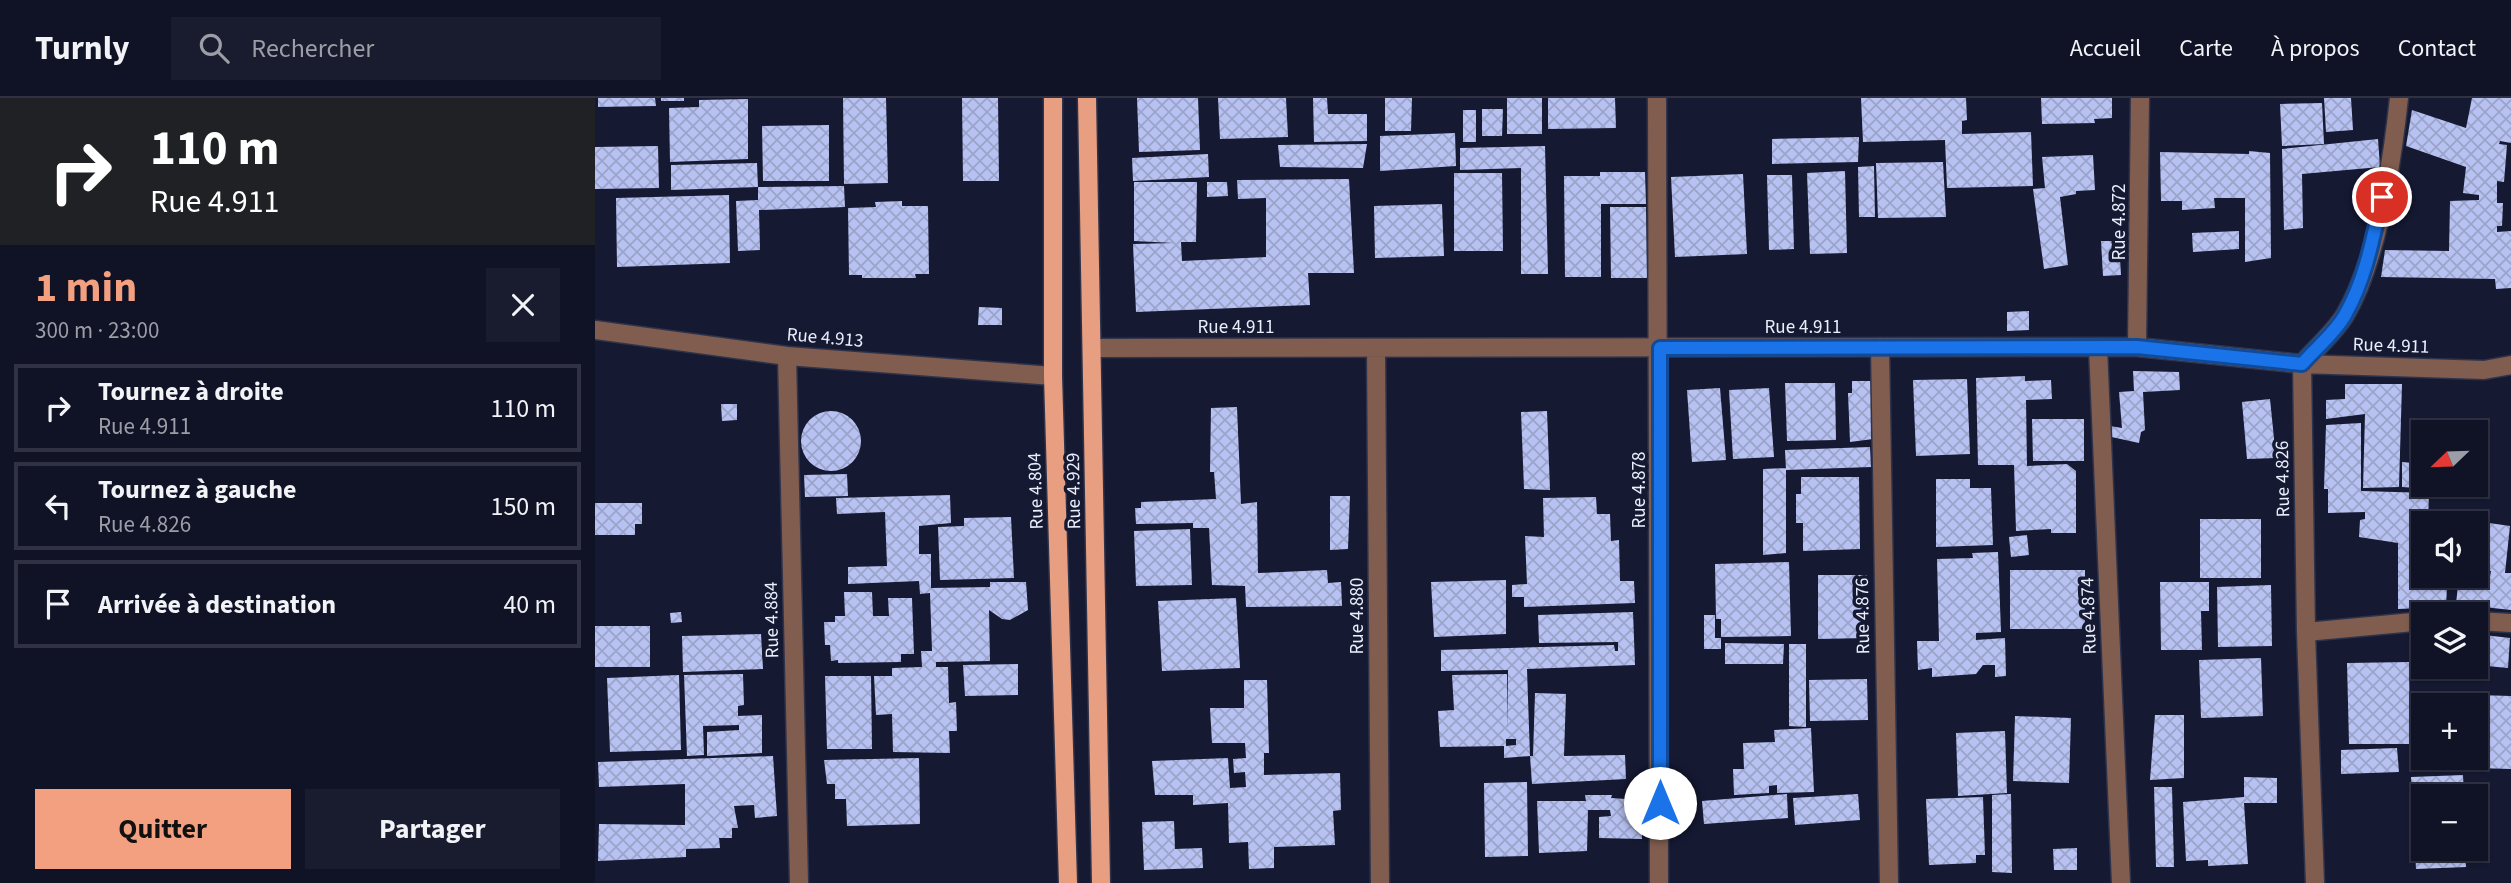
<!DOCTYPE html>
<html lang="fr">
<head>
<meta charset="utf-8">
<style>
	:root { --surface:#101326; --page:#191c2e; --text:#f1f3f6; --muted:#9c9ea7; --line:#303243; --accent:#f2a07f }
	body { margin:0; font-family:"Source Sans 3",sans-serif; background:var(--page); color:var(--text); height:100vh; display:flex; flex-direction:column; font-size:26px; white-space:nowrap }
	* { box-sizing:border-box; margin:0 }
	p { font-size:23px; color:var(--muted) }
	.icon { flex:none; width:38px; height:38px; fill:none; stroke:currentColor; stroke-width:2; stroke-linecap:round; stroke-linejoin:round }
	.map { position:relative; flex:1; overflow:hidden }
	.drawer { display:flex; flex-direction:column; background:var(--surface); width:595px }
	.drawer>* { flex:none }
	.banner { background:#202124; color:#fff; overflow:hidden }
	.needle { width:46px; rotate:247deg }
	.buttons { position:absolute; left:1816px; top:322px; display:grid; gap:14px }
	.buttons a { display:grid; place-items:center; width:77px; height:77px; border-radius:0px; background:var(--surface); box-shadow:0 2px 5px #0004,0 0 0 2px var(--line); font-size:35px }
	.pin { position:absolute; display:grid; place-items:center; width:60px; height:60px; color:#fff; margin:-30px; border:4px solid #fff; border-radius:50%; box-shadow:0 2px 7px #0007 }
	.me { position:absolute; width:77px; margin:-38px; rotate:0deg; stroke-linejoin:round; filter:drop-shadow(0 0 5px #0008) }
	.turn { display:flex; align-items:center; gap:24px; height:147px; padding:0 35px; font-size:32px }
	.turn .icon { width:91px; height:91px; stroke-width:2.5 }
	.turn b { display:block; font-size:49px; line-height:60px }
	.round { display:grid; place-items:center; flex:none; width:74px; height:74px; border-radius:0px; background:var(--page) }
	.overview { display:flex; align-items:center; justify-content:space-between; height:119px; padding:0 35px }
	h1 { font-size:42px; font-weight:700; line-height:52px; color:var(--accent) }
	.primary-button { display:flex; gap:14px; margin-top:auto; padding:14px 35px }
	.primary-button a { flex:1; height:80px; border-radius:0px; background:var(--accent); color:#111; font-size:28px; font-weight:700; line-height:80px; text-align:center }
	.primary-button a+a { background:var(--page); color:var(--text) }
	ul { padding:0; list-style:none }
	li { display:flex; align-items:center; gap:21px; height:88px; margin:0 14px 10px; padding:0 21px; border:4px solid var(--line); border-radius:0px }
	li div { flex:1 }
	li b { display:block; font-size:26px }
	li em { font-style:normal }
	header { display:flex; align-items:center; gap:42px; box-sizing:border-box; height:98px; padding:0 35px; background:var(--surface); border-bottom:2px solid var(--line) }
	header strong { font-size:33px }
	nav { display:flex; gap:38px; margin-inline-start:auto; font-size:24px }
	.search { width:490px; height:63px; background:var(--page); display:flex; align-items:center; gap:18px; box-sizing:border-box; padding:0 24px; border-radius:0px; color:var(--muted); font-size:26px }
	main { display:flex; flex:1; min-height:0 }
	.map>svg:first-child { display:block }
	.building { fill:url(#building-cross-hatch); fill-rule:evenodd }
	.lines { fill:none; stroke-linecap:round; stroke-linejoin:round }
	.street-casing { stroke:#2f334a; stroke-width:21 }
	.primary-casing { stroke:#2f334a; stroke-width:21 }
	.street { stroke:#805d4f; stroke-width:18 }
	.primary { stroke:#e89e80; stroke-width:18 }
	.route-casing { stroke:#114b97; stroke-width:18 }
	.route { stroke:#1a73e8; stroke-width:12 }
	.labels { text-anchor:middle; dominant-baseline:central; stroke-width:7; stroke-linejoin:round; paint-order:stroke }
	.street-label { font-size:19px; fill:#eaeefc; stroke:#151932 }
</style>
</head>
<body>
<header>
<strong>Turnly</strong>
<div class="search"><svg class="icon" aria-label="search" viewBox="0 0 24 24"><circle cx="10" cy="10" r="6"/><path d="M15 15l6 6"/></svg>Rechercher</div>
<nav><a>Accueil</a><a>Carte</a><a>À propos</a><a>Contact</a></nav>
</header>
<main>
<section class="drawer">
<div class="banner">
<div class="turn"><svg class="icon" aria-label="right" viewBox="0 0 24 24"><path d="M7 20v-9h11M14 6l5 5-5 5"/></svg><div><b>110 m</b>Rue 4.911</div></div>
</div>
<div class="overview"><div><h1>1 min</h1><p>300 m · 23:00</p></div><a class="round"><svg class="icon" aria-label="close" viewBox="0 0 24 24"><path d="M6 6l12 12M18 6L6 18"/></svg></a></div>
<ul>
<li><svg class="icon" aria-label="right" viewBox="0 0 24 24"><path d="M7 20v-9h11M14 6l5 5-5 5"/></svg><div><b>Tournez à droite</b><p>Rue 4.911</p></div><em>110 m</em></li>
<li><svg class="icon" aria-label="left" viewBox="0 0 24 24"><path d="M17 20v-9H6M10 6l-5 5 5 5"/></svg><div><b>Tournez à gauche</b><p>Rue 4.826</p></div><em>150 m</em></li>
<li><svg class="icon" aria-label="arrive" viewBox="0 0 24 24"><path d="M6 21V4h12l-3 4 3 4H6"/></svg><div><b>Arrivée à destination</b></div><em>40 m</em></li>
</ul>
<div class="primary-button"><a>Quitter</a><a>Partager</a></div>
</section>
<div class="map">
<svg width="1916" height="785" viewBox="0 0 1916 785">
	<defs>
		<pattern id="building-cross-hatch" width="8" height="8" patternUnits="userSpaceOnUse" patternTransform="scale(1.75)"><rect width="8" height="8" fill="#b7c2f2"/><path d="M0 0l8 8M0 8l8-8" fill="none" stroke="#9ba3c8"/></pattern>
	</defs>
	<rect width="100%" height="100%" fill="#151932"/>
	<path class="building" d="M3 0H60L61 8 3 9Z
		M66 0H89V3H66Z
		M248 0H291L293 85 249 86Z
		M367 0H403L404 83H368Z
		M542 0H603L605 52 544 54Z
		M623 0H691L693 39 625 41Z
		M718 0H732L733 16H772V43L719 44Z
		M790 0H817L816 33H790Z
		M912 0H947V36H912Z
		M953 0H1020L1021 30 953 31Z
		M1266 0H1371L1372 22 1367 23V36L1436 34 1438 88 1352 90 1350 42 1268 44Z
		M1446 0H1517V20L1499 21 1500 25 1447 26Z
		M1729 0H1756L1758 32 1731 34Z
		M1877 0H1916V45L1905 43 1904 46 1912 47 1909 84 1902 83V105H1908L1907 128H1902V134L1916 133V190L1901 191 1900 181 1786 179 1790 152 1854 153 1855 103 1884 102V97L1868 95 1871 69 1811 48 1817 12 1871 30Z
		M153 1V61L75 64 74 10 104 9V2Z
		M1727 5 1729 46 1687 48 1685 6Z
		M887 11H908L907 38H887Z
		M868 12H881V44H868Z
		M234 27V83H168L167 28Z
		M860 35 861 68 785 73V38Z
		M1264 39 1263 64 1177 66V41Z
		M1783 41 1785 69 1707 76 1708 130 1689 132 1687 51Z
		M772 46 768 70 685 69 683 47Z
		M63 48 64 90 0 91V49Z
		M950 48 953 176H926V70L865 72V50Z
		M1654 53 1675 55 1676 160 1650 164V100H1619L1620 110 1587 112V103H1566L1565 54 1654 56Z
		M613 56 614 79 538 83 537 60Z
		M1498 57 1500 92 1481 93V96L1465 99 1473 167 1449 171 1438 91 1450 90 1447 59Z
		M1348 64 1351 119 1283 120 1281 65Z
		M162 65 163 89 249 88 250 109 164 112 165 152 143 153 141 103 163 102V89L76 92V67Z
		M1279 68 1280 119H1264L1263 69Z
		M1250 73 1252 155 1215 156 1212 75Z
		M1005 74H1050L1051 106H1006V179H970L969 78H1005Z
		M859 75H907L908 153H859Z
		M1148 76 1152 156 1080 159 1076 79Z
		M1172 77H1197L1199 151 1174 152Z
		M754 81 759 175H713L715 207 541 214 538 146 579 145 539 143V84H602L601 144H586L587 163 671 159V100L643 101 642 82Z
		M612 84H632L633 98 612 99Z
		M134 97 135 165 22 169 21 100Z
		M307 103V108H333L334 176H320L321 180H267V177H254L253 110 281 109 280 104Z
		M847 106 849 158 780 160 779 108Z
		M1015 109H1051L1052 180H1016Z
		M1644 133V151L1598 154 1597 135Z
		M1506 143H1524L1526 177 1508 178Z
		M384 209 407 210V227H383Z
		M1434 213V232L1412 233V214Z
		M1538 273 1584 274 1585 292 1548 294 1550 332 1546 334 1544 345 1512 338 1515 328 1527 330 1524 294 1539 293Z
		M1430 278V283L1456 282 1457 301 1431 302 1432 368 1472 366 1481 373V435H1456V431L1421 433 1419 367H1383L1381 280Z
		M1372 281 1375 356 1321 358 1318 282Z
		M1257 283H1277L1278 341 1255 344 1253 295H1257Z
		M1190 285H1240L1241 342 1192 343Z
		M1750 286H1807L1804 389 1768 390 1770 316 1731 321V302L1750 301Z
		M1125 290 1131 362 1097 364 1092 292Z
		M1174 290 1179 359 1138 361 1134 292Z
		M1675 301 1681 360 1652 361 1647 304Z
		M126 306H142V322L127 323Z
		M642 309 646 406 662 404 663 475 732 472 733 485 746 484 747 508 651 509 650 488 617 487 614 430H598V425L541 426 540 410H546V404L621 401 619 374H615L616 310Z
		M952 313 955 392 929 391 926 314Z
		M206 343a30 30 0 1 1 60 0a30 30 0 1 1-60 0Z
		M1437 321H1489V363H1438Z
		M1766 325V393L1834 395 1833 425H1829V478H1833V489H1852L1851 509 1803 511V445L1764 439 1765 422 1770 421V414L1733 415V391H1729L1731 327Z
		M1275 349 1276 369 1191 372 1190 352Z
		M1807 364 1829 366V387H1868L1867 393 1807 389Z
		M1191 370V455L1168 457V371Z
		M252 376 253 398 210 399 209 377Z
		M1206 379H1264L1265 451 1208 453V425H1201V396H1206Z
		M1341 381H1375V390H1396L1398 447 1341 449Z
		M355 397 356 425 324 428V456H336V490L395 489V484H431L433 512 415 522 407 521 394 512 395 563 341 564V569H353L354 605 361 604 362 633H354L355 655 298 654 297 616 281 617 279 578H297V570L327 569 326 553H337L335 495 325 496 324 483 253 486V469L292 468 290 414 242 416 241 400Z
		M735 398H755L753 451 735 452Z
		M1001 399 1002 416H1015L1016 443 1024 442 1025 483H1039L1040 505 929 509V499H917V487L932 486 930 438 949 439 948 400Z
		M0 405H47V426H40V437H0Z
		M416 419 419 480 345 482 343 429 369 428V420Z
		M1853 419 1915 428 1910 475H1916V512L1861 506 1864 478 1895 479 1896 473 1881 471V425H1853Z
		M1605 421H1666V480H1605Z
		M595 431 597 487 541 488 539 433Z
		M1432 437 1434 457 1416 459 1414 439Z
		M1403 454 1406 534 1381 535V542L1410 540 1411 578 1400 579V567H1388L1381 576 1337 579V570L1323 572 1322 543H1344L1342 461 1378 460 1377 455Z
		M1194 464 1196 538 1126 539V521H1121L1120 466Z
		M1415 472H1490V531H1415Z
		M1223 477H1272V540L1223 541Z
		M911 482V536L839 539 836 484Z
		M1565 484H1614V513H1606L1607 552H1566Z
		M1676 487 1677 548 1623 549 1622 489Z
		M249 494H277L278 518H294L293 500H317L319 556H306V564L243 565V562L236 563 235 547H230L229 524H240V518H250Z
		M641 500 645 570 567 573 563 503Z
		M86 514 87 524 76 525 75 515Z
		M1038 514 1040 567 932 571 935 658 909 660V648L845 649 843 613 859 612 857 577 912 576V631L913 572 846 573V552L1019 547 1020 553H1023V544L944 545 943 517ZM911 641H921V647L911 648Z
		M1109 517H1120V540H1126V551H1109Z
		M0 528H55V569H0Z
		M166 536 168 571 88 574 87 538Z
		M1881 536 1915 540 1913 570 1881 567Z
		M1130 545 1189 546 1188 566H1130Z
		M1194 546H1211V629L1194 628Z
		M1666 560 1668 618 1606 620 1604 562Z
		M1814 564 1815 646H1754L1752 565Z
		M423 566V597L370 598 368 567Z
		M148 576 149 607 143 608V618L167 617V655L112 658V634L144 632V627L108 628 109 657 92 658 89 577Z
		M84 577 86 652 15 654 12 580Z
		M230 578H276L277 651H232Z
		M1272 581 1273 622 1215 623 1214 582Z
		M649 582H672L674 655H669V677L745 675 746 712 738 713 740 747 679 749V770L654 771 653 744 634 745 633 705 598 707V697H560L557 663 633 660 635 690 651 689 650 674 639 675 638 661 651 660 650 645H617L615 610H649Z
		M940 595 971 596 969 658 1030 657 1031 681 937 686 935 658H938Z
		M1883 597 1916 598V671L1880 670Z
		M1560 617H1589V680L1555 682Z
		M1420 618 1476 620 1474 685 1418 683Z
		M1216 630 1219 694 1182 695V687L1174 688V695L1139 697 1138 671H1149L1148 645 1180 644 1179 632Z
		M1410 633 1412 695 1363 698 1361 635Z
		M1802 650 1804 674 1746 676V652Z
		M178 658 182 718 160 720 159 707 139 708 143 730H137V740H124L125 750 91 751V759L3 763 4 726 90 727V686L4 689 3 664Z
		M324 660 325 726 252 728 251 701H240V686H232L229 662Z
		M1868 677 1869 698H1829V751H1870L1871 769 1821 771 1816 679Z
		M1649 679 1682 680V705H1649L1653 766 1613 768V762L1591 763 1588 704 1649 699Z
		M932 684 933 758 890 759 889 685Z
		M1559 689H1577L1579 769H1561Z
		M1192 696 1193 720 1109 726 1107 703Z
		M1263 696 1265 722 1200 727 1198 700Z
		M1416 696 1417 775 1397 774V697Z
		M990 697H1017L1016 700 1046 702 1047 741 1004 740V719L1016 718 1015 712H993L992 753 944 755 942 703H991Z
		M1388 699 1390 757H1381V765L1334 767 1331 701Z
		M579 723 580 751 607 750 608 770 549 772 547 724Z
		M1482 750V772H1459L1458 751Z"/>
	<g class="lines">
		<g class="street-casing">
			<path id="street" d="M1062 0 1064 785
				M0 232 192 258 458 278
				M1285 249 1294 785
				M1542 249 1545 0
				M498 250 1542 249 1707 266 1889 272 1916 267
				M781 250 785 785
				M1503 250 1526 785
				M192 258 204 785
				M1881 523 1916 525
				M1711 534 1829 523
				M1720 785 1711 534 1707 266C1721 250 1739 235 1750 217 1783 161 1797 65 1804 0"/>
		</g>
		<g class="primary-casing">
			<path id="primary" d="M458 0V278L473 785
				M492 0 506 785"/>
		</g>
		<use href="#street" class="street"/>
		<use href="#primary" class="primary"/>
	</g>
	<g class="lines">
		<g class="route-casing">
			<path id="route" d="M1065 705V250L1542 249 1707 266C1721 250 1740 235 1750 217 1771 180 1778 140 1787 99"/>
		</g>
		<use href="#route" class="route"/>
	</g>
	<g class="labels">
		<g class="street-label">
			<text transform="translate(1524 124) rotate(-90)">Rue 4.872</text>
			<text x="641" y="229">Rue 4.911</text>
			<text x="1208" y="229">Rue 4.911</text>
			<text transform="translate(230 240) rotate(5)">Rue 4.913</text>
			<text transform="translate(1796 248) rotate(2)">Rue 4.911</text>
			<text transform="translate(1688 381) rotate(-91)">Rue 4.826</text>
			<text transform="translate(1044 392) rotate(-90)">Rue 4.878</text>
			<text transform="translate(441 393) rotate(-92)">Rue 4.804</text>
			<text transform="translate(479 393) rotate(-91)">Rue 4.929</text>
			<text transform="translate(762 518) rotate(-90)">Rue 4.880</text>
			<text transform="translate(1268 518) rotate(-91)">Rue 4.876</text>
			<text transform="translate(1494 518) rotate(-92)">Rue 4.874</text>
			<text transform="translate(177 522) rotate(-91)">Rue 4.884</text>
		</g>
	</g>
</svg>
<div class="buttons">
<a><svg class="needle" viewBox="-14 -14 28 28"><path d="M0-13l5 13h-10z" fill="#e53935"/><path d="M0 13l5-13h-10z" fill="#9c9ea7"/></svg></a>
<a><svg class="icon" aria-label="sound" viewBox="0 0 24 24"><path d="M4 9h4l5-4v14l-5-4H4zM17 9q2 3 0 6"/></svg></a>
<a><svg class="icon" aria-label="layers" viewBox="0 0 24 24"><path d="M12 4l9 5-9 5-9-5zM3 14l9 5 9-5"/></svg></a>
<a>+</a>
<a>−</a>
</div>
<div class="pin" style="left:1787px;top:99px;background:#d93025"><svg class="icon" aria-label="arrive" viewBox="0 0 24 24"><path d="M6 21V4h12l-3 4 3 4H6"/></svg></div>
<svg class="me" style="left:1065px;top:705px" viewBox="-20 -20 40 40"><circle r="19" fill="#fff"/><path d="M0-13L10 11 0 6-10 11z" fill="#1a73e8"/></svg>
</div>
</main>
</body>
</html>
